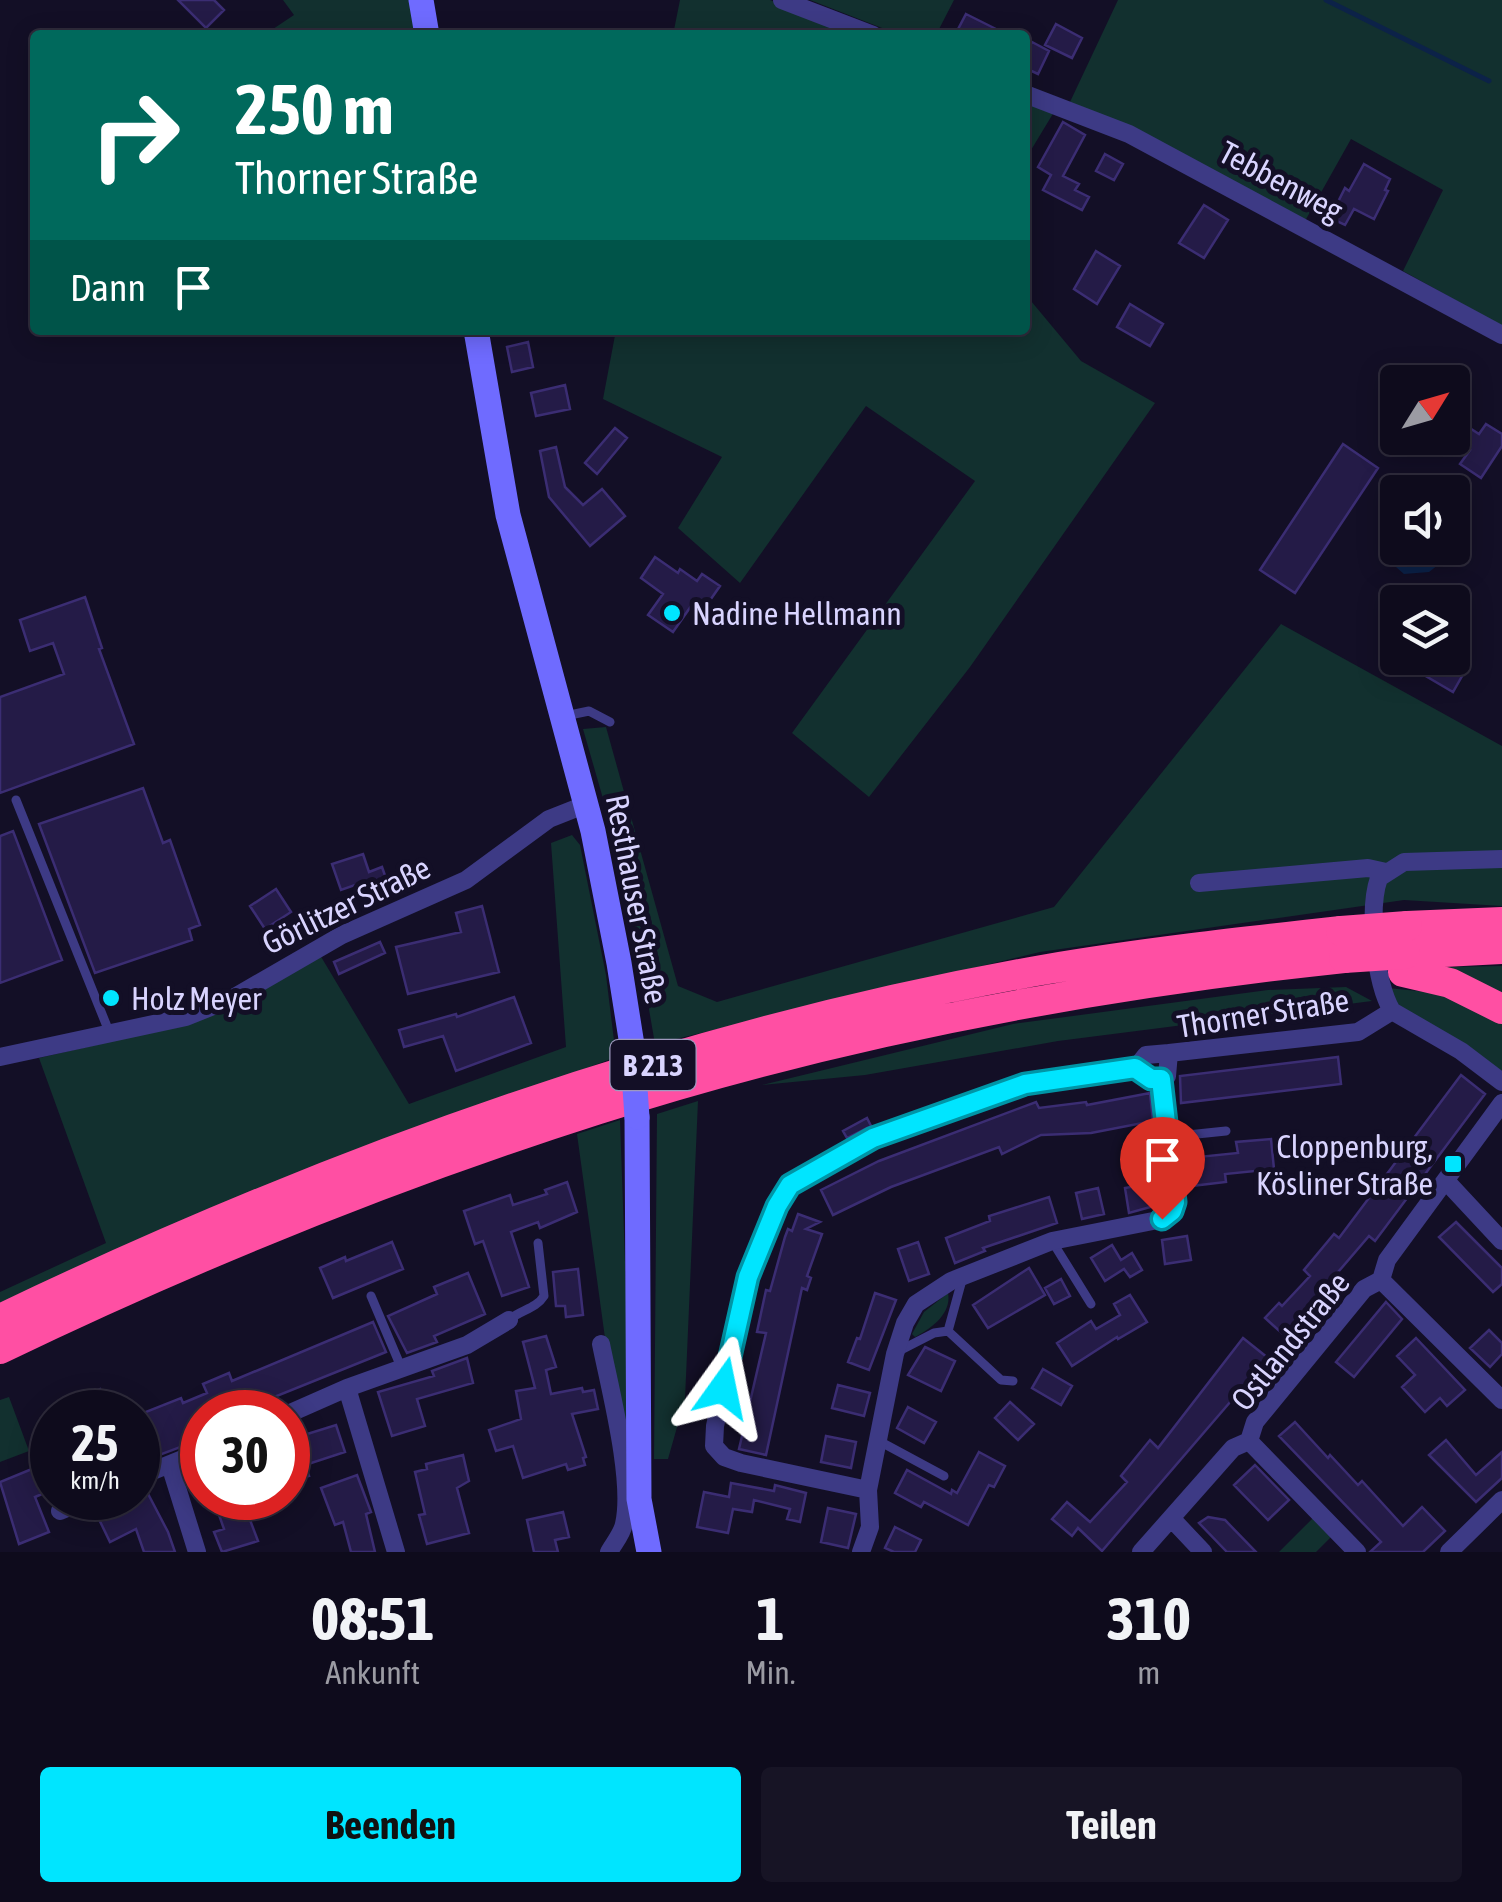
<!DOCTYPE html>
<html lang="de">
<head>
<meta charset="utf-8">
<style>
	:root { --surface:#0e0b1c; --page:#171425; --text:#f1f3f6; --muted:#9b9ba3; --line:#2e2b3b; --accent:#00e5ff }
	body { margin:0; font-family:"Asap Condensed",sans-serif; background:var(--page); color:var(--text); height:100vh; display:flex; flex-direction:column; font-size:38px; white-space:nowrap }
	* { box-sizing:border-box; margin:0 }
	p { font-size:32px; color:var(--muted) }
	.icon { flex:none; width:55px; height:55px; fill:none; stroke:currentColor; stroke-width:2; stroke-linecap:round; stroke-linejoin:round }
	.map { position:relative; height:1552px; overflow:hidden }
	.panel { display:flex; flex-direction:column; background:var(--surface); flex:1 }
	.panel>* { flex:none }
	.hud { position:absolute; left:30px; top:30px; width:1000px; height:305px; border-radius:10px; box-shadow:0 5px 25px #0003,0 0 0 2px var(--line); background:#00695c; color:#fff; overflow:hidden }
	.needle { width:65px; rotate:53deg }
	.controls { position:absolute; left:1380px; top:365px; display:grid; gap:20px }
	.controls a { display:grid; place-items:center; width:90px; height:90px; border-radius:10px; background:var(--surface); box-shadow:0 5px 25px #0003,0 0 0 2px var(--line); font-size:50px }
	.speed { position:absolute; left:30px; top:1390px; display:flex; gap:20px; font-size:50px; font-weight:700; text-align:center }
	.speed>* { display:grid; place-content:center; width:130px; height:130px; border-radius:50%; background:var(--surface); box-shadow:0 5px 25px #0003,0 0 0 2px var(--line); line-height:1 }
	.speed small { font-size:25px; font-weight:400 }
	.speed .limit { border:15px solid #d22; background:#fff; color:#111 }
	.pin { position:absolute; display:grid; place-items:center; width:85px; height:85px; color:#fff; margin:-102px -42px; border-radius:50% 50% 50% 0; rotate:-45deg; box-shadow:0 0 10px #0007 }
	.pin .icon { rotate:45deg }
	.me { position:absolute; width:110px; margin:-55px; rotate:12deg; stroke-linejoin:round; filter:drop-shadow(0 0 8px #0008) }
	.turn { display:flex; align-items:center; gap:35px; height:210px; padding:0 40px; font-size:45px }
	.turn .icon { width:130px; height:130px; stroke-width:2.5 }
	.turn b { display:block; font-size:70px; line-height:85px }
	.then { display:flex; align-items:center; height:95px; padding:0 40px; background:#0003; gap:20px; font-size:38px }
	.eta { display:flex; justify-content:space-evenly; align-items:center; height:170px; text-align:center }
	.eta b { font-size:60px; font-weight:700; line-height:70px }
	.primary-button { display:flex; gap:20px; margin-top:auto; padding:20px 40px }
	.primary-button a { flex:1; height:115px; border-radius:10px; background:var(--accent); color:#111; font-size:40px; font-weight:700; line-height:115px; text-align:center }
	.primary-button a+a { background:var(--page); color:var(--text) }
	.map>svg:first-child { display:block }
	.green { fill:#12302f }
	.water { fill:#0c2248 }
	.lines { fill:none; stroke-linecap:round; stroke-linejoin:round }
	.stream { stroke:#0c2248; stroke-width:5 }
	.building { fill:#241b47; stroke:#3b2d73; stroke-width:2.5 }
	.lane { stroke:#3d3a85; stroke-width:9 }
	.street { stroke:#3d3a85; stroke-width:18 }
	.secondary { stroke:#6f6bff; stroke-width:25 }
	.highway { stroke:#ff4fa3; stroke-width:30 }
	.secondary-bridge { stroke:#6f6bff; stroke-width:25 }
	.highway-bridge { stroke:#ff4fa3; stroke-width:30 }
	.route-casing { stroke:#0095a6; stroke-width:25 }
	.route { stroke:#00e5ff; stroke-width:18 }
	.poi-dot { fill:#00e5ff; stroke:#130f26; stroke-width:4 }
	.labels { text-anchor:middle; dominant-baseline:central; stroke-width:10; stroke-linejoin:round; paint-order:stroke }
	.shield { fill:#130f26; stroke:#9e99be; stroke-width:2.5 }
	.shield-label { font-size:30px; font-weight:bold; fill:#d9d4ff }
	.street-label { font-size:32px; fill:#d9d4ff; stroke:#130f26 }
	.poi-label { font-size:32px; fill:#d9d4ff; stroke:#130f26; text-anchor:start }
</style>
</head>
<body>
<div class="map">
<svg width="1502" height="1552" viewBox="0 0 1502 1552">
	<rect width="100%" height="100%" fill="#130f26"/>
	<path class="green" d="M283 0H414L420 35H264L294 15Z
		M680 0H770L859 35H673Z
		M810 0H954L936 35H900Z
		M1118 0H1502V326L1403 271 1443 190 1351 139 1305 221 1132 128 1070 102Z
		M1025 100 1054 112 1025 160Z
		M1026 295 1081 361 1155 403 970 667 869 797 792 733 975 481 866 406 740 583 678 528 722 457 603 399 616 330H1025Z
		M1281 624 1502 746V906L1404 900 1040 952 655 1044 627 882 583 729 606 727 678 986 717 1002 1054 907Z
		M572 835 580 845 606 975 616 1057 449 1120 0 1309V1292L106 1243 39 1058 191 1023 320 955 409 1104 566 1047 551 843Z
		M1502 966V998L1445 967Z
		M1346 987 1372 1001 1058 1041 865 1075 762 1085 1013 1024 1268 990Z
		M1388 988 1467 996 1502 1018V1071L1398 1006Z
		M698 1101 685 1399 668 1459H654L657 1114Z
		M620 1120 632 1460 609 1367 577 1134Z
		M948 1293C952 1313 932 1328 915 1337L912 1334 924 1312Z
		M9 1397 29 1451 0 1462V1400Z
		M1315 1516 1333 1535 1316 1552H1279Z"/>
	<path class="water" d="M1453 506 1470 522V540L1429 572 1404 574 1381 554 1382 531 1397 514 1398 548H1452Z"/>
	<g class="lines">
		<path class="stream" d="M1326 0 1489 81"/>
	</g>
	<path class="building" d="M178 0H214L224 10 206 28Z
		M966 14 1008 35H955Z
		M1056 24 1082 38 1072 58 1045 45Z
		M1032 42 1049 51 1038 74 1025 68V55Z
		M1063 122 1085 135 1063 176 1079 184 1075 190 1089 197 1082 210 1043 190 1051 175 1038 167Z
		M1105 154 1123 164 1114 180 1096 171Z
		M1364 164 1390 179 1385 190 1388 191 1374 219 1354 209 1345 225 1330 218 1345 188 1349 191Z
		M1204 205 1228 220 1204 258 1179 243Z
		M1096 251 1120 266 1097 304 1074 289Z
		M1130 304 1163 324 1150 346 1117 327Z
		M528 342 533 367 512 372 507 347Z
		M565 385 570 409 536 416 531 393Z
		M1486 424 1502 434V446L1481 478 1460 464 1470 450 1458 442 1468 427 1479 434Z
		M615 428 627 438 597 474 585 463Z
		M1343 444 1378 468 1295 593 1260 570Z
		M556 447 565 487 583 505 602 489 625 516 590 546 549 497 540 451Z
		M655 557 678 573 680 569 697 581 702 574 720 586 706 606 696 599 673 632 648 615 663 594 641 578Z
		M85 597 102 648 99 649 134 744 0 793V697L64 674 53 643 30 651 20 620Z
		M1452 652 1470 662 1453 692 1395 658H1452Z
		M143 788 163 843 170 840 200 925 189 929 192 940 95 973 39 824Z
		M13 831 62 960 0 983V836Z
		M363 854 369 872 382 867 389 887 373 892 369 880 341 890 332 864Z
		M276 889 291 912 265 929 250 906Z
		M482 906 499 972 408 994 396 947 461 932 456 913Z
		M380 942 385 953 339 974 334 962Z
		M514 997 531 1043 456 1071 443 1036 404 1047 399 1030 456 1014 457 1017Z
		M1338 1057 1341 1084 1181 1103 1180 1076Z
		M1461 1075 1485 1094 1375 1241 1369 1236 1284 1335 1265 1318 1279 1303 1282 1306 1310 1276 1304 1270 1334 1234 1339 1238Z
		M1150 1093 1153 1121 1091 1133 1041 1135 1002 1154 999 1147 891 1187 833 1215 821 1190 879 1161 1036 1102 1039 1108 1086 1102 1087 1105Z
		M867 1118 871 1126 847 1138 843 1131Z
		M1271 1139 1274 1169 1225 1174 1226 1182 1191 1186 1188 1158 1238 1153 1236 1142Z
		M567 1182 577 1212 540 1228 538 1222 511 1232 529 1287 502 1296 483 1241 475 1244 464 1211 510 1195 513 1205 547 1194 545 1190Z
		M1158 1182 1161 1204 1129 1213 1125 1188Z
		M1098 1188 1104 1214 1082 1219 1076 1193Z
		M1049 1197 1057 1223 983 1248 985 1251 955 1263 946 1238 990 1221 989 1216Z
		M798 1214 820 1222 806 1229 822 1234 807 1276 811 1278 807 1290 802 1288 766 1455 739 1449 766 1333 757 1332 766 1290 770 1291 785 1237 788 1229 792 1231Z
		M1456 1222 1502 1268V1284L1493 1292 1439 1237Z
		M1187 1236 1191 1260 1165 1264 1162 1240Z
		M392 1242 403 1269 333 1298 320 1268 345 1257 346 1261Z
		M918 1242 929 1274 909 1281 898 1249Z
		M1112 1245 1121 1260 1132 1253 1142 1270 1130 1277 1124 1269 1105 1281 1091 1258Z
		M1029 1268 1045 1295 988 1328 973 1305Z
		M578 1269 583 1315 566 1317 565 1306H556L553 1272Z
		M468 1273 485 1314 434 1336 437 1342 407 1353 388 1316 437 1294 434 1287Z
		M1061 1279 1070 1296 1054 1304 1045 1288Z
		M875 1293 896 1300 869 1370 848 1362 857 1338 860 1339Z
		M1130 1295 1147 1322 1118 1339 1117 1337 1072 1366 1057 1343 1091 1321 1096 1329 1120 1315 1114 1304Z
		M1386 1302 1402 1319 1354 1377 1336 1362Z
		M373 1322 386 1352 237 1412H202V1439L138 1463V1415L181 1398 183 1403 207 1393 203 1384 229 1373 232 1381Z
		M1489 1330 1502 1343V1354L1490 1367 1470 1348Z
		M546 1336 556 1367 546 1370 551 1394 582 1388 583 1392 594 1390 598 1409 572 1414 586 1457 583 1458 585 1465 568 1470 566 1464 523 1478 513 1446 496 1451 489 1430 521 1419 516 1391 535 1388 523 1342Z
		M1243 1338 1268 1358 1102 1551 1078 1528 1072 1536 1052 1519 1067 1502 1090 1522 1127 1482 1121 1476 1150 1440 1158 1448Z
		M1416 1338 1465 1390 1447 1406 1440 1398 1425 1412 1402 1387 1415 1375 1397 1356Z
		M925 1347 955 1361 941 1391 908 1375Z
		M467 1358 473 1383 417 1399 425 1426 392 1436 378 1392 434 1376 432 1371Z
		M1043 1369 1072 1386 1061 1405 1032 1388Z
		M838 1385 870 1393 864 1416 832 1408Z
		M100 1389 110 1412H92L85 1395Z
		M1010 1402 1034 1424 1018 1440 995 1418Z
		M908 1407 936 1422 924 1443 897 1428Z
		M1295 1422 1328 1458 1330 1455 1358 1485 1362 1481 1403 1526 1422 1507 1445 1531 1423 1552H1370L1381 1542 1279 1436Z
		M336 1425 345 1452 305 1465 309 1476 288 1482V1440Z
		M826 1436 856 1442 851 1468 821 1462Z
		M1446 1440 1476 1475 1502 1452V1478L1476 1502 1429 1455Z
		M979 1452 1005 1466 994 1487 989 1485 968 1525 924 1502 921 1507 895 1493 907 1470 951 1494 952 1490 957 1493Z
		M463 1455 469 1481 457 1488 469 1533 427 1544 419 1515 425 1514 415 1472 427 1469 426 1464Z
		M1255 1465 1289 1500 1268 1520 1234 1485Z
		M32 1469 42 1494 35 1497 49 1532 19 1544 0 1482Z
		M357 1475 371 1512 366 1514 375 1552H351L343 1522 335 1525 321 1488Z
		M731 1483 774 1491 775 1485 806 1493 800 1522 787 1519 790 1509 754 1500 752 1512 733 1509 728 1533 697 1527 704 1492 729 1497Z
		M145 1488 168 1532 175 1552H144L136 1529 110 1542 95 1511 124 1498H138V1489Z
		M213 1498H237L243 1513 247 1512 258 1541 222 1552 214 1532 224 1529Z
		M828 1508 856 1514 848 1548 821 1542Z
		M563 1512 569 1537 555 1540 558 1552H534L527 1520Z
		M1208 1517 1225 1520 1256 1552H1227L1199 1523Z
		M895 1527 921 1540 915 1552H894L885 1548Z"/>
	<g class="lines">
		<path class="lane" d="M565 716 589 711 610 722
			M16 800 110 1034
			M1168 1137 1226 1131
			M1052 1241 1091 1304
			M962 1280 948 1331 1001 1380 1013 1381
			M371 1296 401 1367
			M509 1320C520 1310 536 1309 544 1296L538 1243
			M897 1352 934 1333 948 1331
			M879 1441 944 1476"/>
		<path class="street" d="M782 0 873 35
			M1025 94 1129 134 1502 335
			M1199 883 1368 868 1386 872
			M1392 1011C1375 982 1368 909 1379 878L1404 862 1502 859
			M1392 1011 1461 1051 1502 1082
			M0 1057 186 1017 233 998 342 935 466 880 549 819 587 804
			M1447 1182 1502 1241
			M1381 1280 1502 1400
			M601 1344C610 1389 634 1481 624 1524 622 1534 614 1543 609 1552
			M347 1388 396 1552
			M288 1414 347 1388 467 1345 509 1320
			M1249 1441 1357 1552
			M170 1465 197 1552
			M138 1477 202 1451
			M868 1490 741 1463 724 1457 714 1446 715 1426 748 1277 777 1206 789 1185 873 1138 1025 1084 1135 1069 1146 1055 1169 1053
			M60 1511 91 1498
			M1171 1518 1203 1552
			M861 1552 870 1527 868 1490 895 1354 905 1323 916 1304 951 1281 1052 1241 1163 1219 1172 1211 1175 1202 1161 1079 1167 1076 1169 1053 1358 1032 1392 1011
			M1141 1552 1233 1448 1249 1441 1255 1422 1364 1289 1381 1280 1387 1260 1502 1103
			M1449 1552 1502 1500"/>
		<path class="secondary" d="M421 0 427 35
			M476 330 508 515 593 831 619 963 632 1045
			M637 1117 639 1499 649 1552"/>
		<path class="highway" d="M1407 926 1502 922
			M1405 954 1502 949
			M1403 972 1450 983 1502 1009
			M0 1319C328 1162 683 1033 1042 970 1141 953 1241 942 1341 931
			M0 1349C193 1256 392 1175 596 1110 838 1032 1091 985 1344 958"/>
		<path class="secondary-bridge" d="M632 1045 637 1117"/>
		<path class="highway-bridge" d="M1341 931 1407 926
			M1344 958 1405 954"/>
	</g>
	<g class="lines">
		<g class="route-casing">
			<path id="route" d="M723 1388 748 1277 777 1206 790 1185 873 1138 1025 1084 1135 1068 1151 1079H1161L1175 1202 1172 1211 1162 1219"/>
		</g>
		<use href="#route" class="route"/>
	</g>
	<g class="poi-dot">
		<circle cx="672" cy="613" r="10"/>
		<circle cx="111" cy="998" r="10"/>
		<rect x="1443" y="1154" width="20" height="20" rx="5"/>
	</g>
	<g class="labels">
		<rect class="shield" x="610.5" y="1040" width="85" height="50" rx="8"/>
		<g class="shield-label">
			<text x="653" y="1065">B 213</text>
		</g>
		<g class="street-label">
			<text transform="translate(1281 181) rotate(28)">Tebbenweg</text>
			<text transform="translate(637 899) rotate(79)">Resthauser Straße</text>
			<text transform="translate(346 905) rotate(-26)">Görlitzer Straße</text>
			<text transform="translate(1263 1013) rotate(-9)">Thorner Straße</text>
			<text transform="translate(1290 1341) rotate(-51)">Ostlandstraße</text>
		</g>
		<g class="poi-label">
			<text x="692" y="613">Nadine Hellmann</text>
			<text x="131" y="998">Holz Meyer</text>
			<text x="1433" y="1146" text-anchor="end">Cloppenburg,<tspan x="1433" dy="37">Kösliner Straße</tspan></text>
		</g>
	</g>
</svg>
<div class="controls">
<a><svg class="needle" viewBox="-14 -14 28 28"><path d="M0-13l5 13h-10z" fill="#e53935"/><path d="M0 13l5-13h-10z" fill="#9b9ba3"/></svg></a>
<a><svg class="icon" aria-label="sound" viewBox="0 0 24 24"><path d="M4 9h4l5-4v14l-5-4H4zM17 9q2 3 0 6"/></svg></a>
<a><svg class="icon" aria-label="layers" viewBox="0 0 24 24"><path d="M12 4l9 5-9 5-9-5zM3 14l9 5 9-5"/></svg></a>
</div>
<div class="speed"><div>25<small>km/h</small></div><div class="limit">30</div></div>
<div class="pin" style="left:1162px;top:1219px;background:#d93025"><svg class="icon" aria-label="arrive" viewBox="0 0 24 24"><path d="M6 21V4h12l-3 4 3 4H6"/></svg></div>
<svg class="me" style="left:723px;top:1388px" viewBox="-20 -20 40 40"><path d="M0-17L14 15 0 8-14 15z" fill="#00e5ff" stroke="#fff" stroke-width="4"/></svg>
<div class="hud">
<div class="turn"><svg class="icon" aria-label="right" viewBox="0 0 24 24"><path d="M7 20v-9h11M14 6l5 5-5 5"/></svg><div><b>250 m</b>Thorner Straße</div></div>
<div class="then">Dann<svg class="icon" aria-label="arrive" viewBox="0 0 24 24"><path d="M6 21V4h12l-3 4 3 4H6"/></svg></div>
</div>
</div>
<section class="panel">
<div class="eta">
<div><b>08:51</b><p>Ankunft</p></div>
<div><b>1</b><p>Min.</p></div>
<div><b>310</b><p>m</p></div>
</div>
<div class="primary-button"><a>Beenden</a><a>Teilen</a></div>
</section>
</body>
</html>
